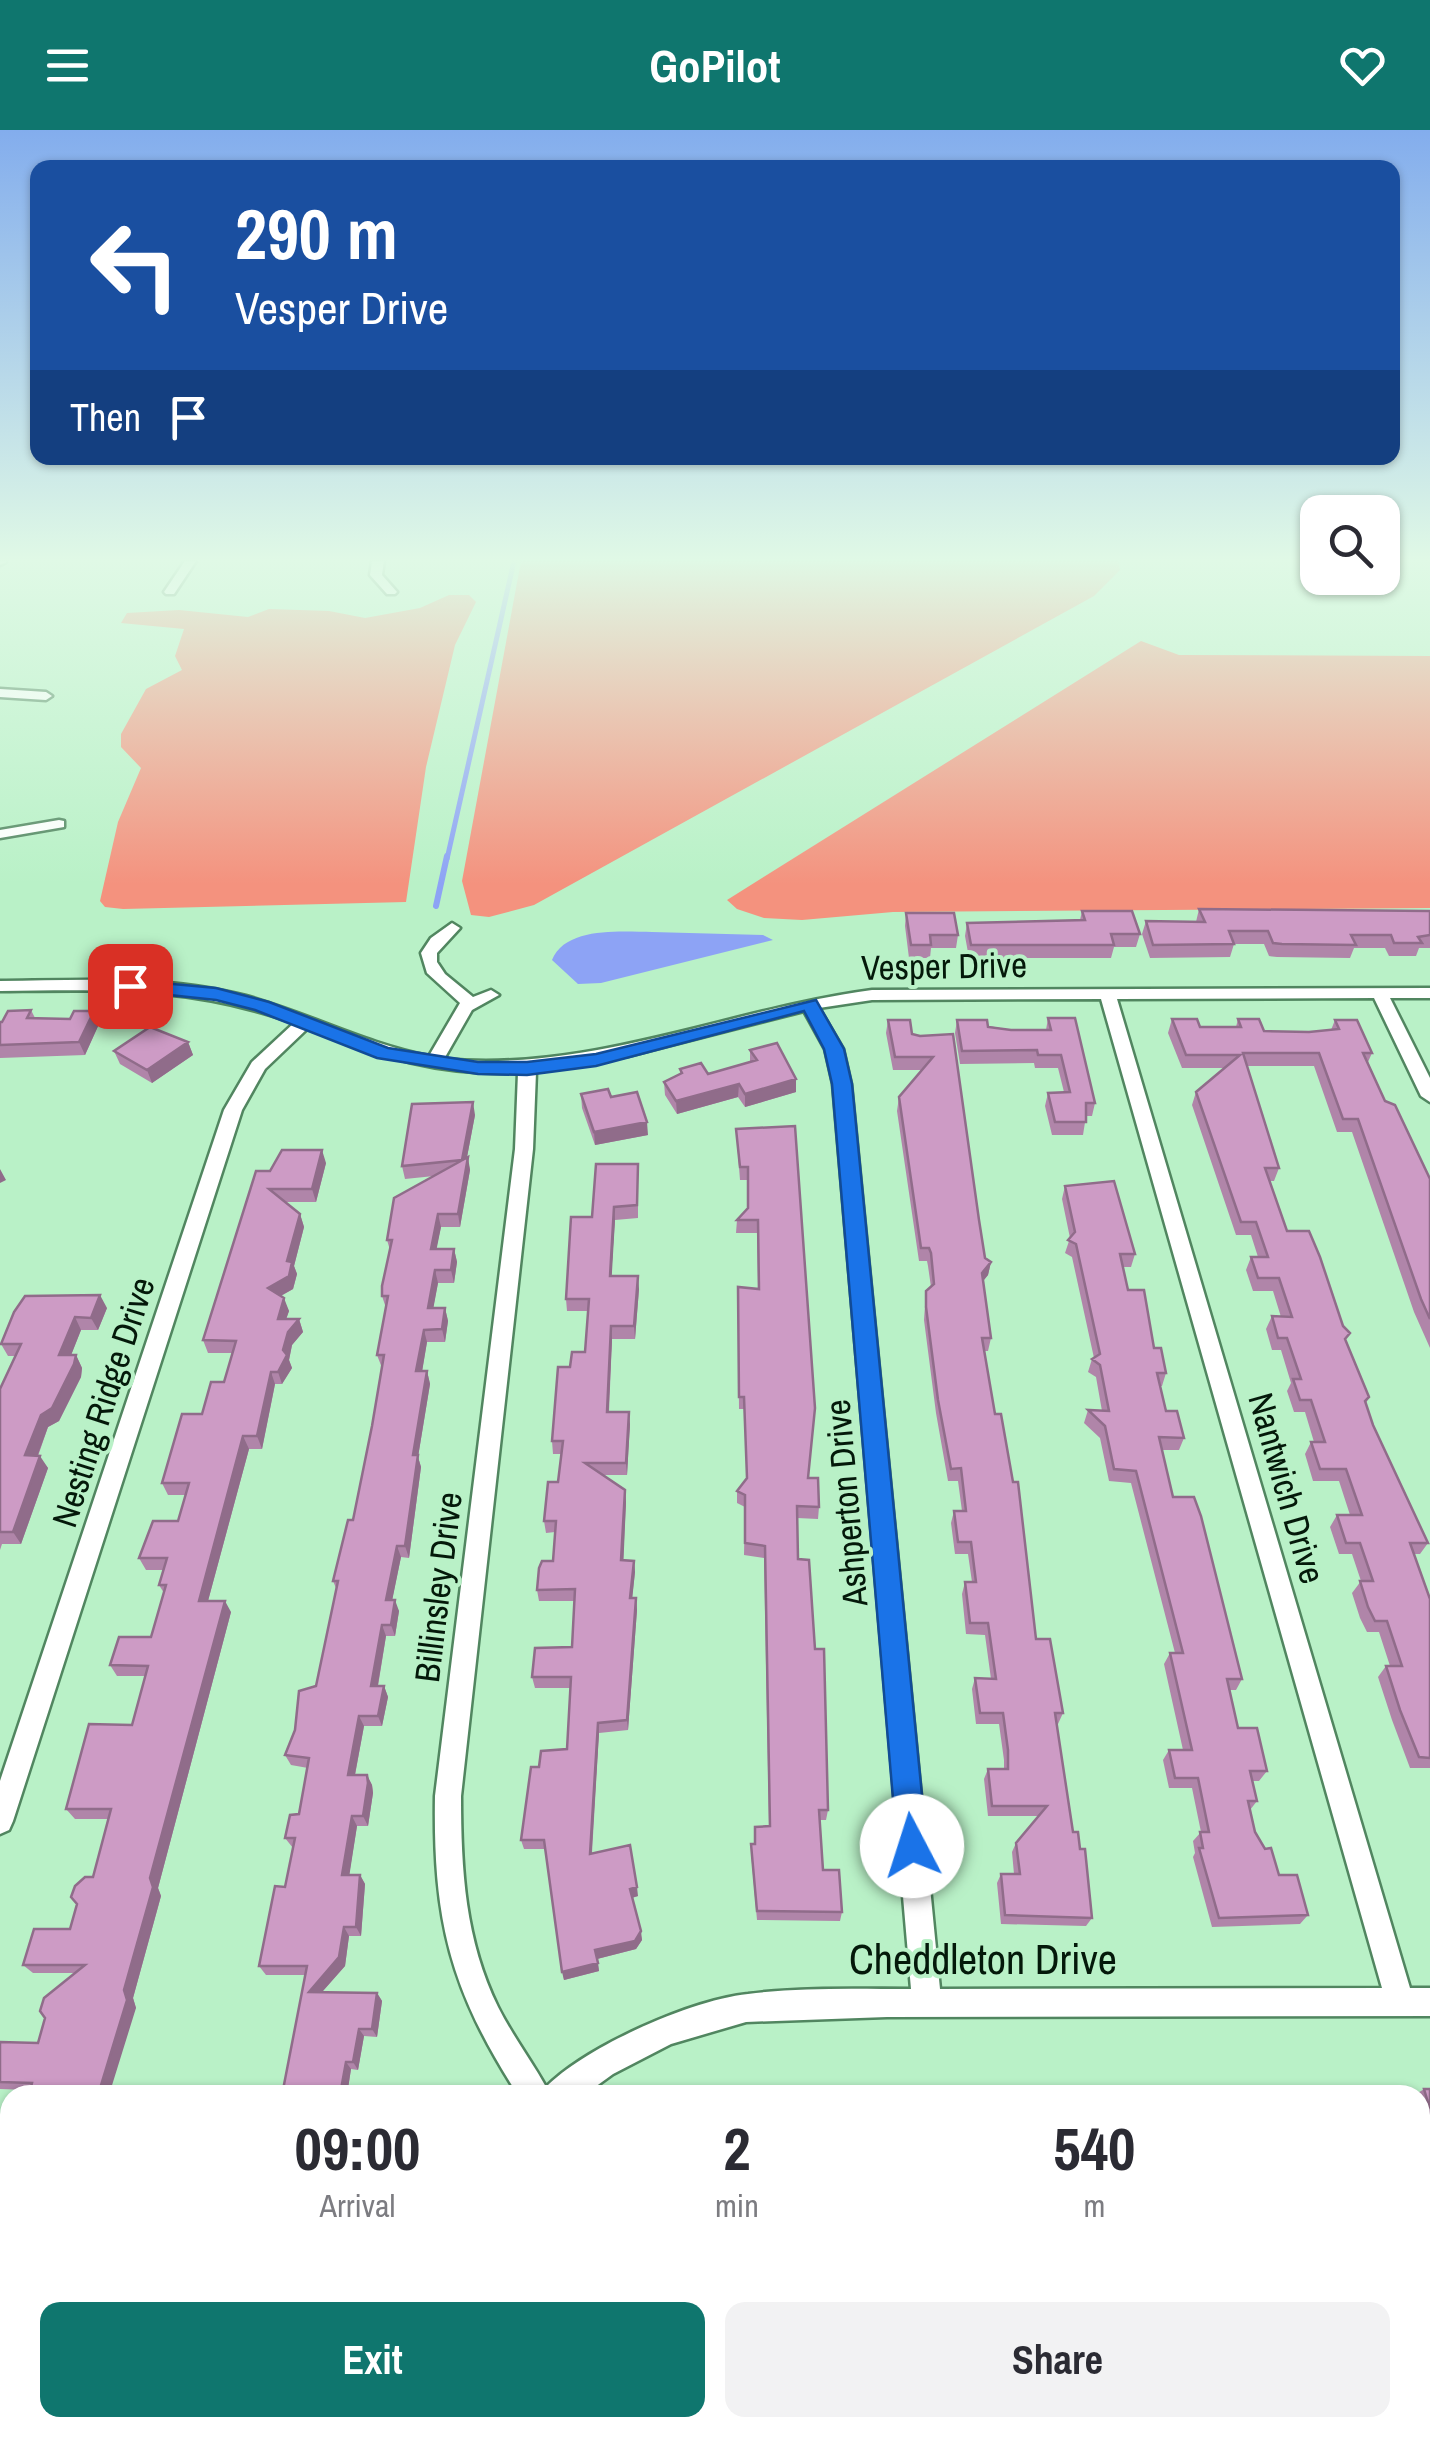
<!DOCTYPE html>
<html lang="en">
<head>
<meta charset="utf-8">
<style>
	:root { --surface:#fff; --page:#f2f2f3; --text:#2b2b33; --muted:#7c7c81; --accent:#0f766e }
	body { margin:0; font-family:"Archivo Narrow",sans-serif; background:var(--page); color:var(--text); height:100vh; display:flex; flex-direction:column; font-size:38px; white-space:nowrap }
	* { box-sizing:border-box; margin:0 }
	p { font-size:32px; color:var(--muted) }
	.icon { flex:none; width:55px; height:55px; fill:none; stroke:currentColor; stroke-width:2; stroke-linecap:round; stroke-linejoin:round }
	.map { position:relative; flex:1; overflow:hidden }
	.sheet { position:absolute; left:0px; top:1955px; width:1430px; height:352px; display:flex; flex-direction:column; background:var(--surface); border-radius:30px 30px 0 0; box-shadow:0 2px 8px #0004 }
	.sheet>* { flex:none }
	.top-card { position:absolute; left:30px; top:30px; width:1370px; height:305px; border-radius:20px; box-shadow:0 2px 8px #0004; background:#1a4fa0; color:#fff; overflow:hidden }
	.controls { position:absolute; left:1300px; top:365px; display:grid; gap:20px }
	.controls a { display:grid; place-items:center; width:100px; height:100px; border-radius:20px; background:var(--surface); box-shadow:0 2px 8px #0004; font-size:50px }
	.pin { position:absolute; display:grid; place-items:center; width:85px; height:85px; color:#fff; margin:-42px; border-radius:20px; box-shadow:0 5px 15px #0006 }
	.me { position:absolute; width:110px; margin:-55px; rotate:355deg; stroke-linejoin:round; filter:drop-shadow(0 0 8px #0008) }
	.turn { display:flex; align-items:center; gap:35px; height:210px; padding:0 40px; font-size:45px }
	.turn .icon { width:130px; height:130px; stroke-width:2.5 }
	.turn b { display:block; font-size:70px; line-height:85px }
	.then { display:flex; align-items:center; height:95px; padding:0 40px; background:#0003; gap:20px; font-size:38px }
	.eta { display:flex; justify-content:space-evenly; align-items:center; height:170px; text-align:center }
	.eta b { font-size:60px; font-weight:700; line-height:70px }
	.primary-button { display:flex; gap:20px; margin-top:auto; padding:20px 40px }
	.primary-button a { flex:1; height:115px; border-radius:20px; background:var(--accent); color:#fff; font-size:40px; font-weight:700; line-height:115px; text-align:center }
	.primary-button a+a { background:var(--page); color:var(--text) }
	header { display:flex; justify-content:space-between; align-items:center; height:130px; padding:0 40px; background:var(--accent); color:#fff; font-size:45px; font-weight:700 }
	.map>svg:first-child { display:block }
	.forest { fill:#f4927e }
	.water { fill:#8da3f5 }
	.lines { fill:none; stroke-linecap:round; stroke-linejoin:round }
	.stream-far1 { stroke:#8da3f5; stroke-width:5 }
	.stream { stroke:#8da3f5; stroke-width:6 }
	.street-casing { stroke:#518660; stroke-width:5 }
	.street { fill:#fff; fill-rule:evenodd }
	.wall { fill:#b085a9 }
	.shaded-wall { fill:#906c8a }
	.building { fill:#cd9bc5; stroke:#906c8a; stroke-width:2.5 }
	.route { fill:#1a73e8; stroke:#114b97; stroke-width:2.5 }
	.labels { text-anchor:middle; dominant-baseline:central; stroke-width:8; stroke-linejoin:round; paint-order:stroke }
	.street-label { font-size:35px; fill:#04190a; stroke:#b9f1c7 }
	.near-street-label { font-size:42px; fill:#04190a; stroke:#b9f1c7 }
</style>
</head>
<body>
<header><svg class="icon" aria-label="menu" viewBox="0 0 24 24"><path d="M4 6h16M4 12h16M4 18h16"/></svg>GoPilot<svg class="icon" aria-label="heart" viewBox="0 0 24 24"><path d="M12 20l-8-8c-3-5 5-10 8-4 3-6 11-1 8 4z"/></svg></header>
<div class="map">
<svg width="1430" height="2307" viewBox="0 0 1430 2307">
	<rect width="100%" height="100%" fill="#b9f1c7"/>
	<path class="forest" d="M521 431H1118L1120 440 1094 466 534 775 489 787 471 785 462 751Z
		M449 465H469L476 472 455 515 426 637 406 772 123 779 105 777 100 771 118 692 141 638 121 617V604L146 559 182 540 175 526 184 499 121 493 127 483 179 480 248 487 269 479 329 481 365 488 420 478Z
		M1141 511 1179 525 1430 526V778L893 782 802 790 764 788 737 779 727 770Z"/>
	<path class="water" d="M652 802 763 805 773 810 601 853 578 854 552 830C566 796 622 802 652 802Z"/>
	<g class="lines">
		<path class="stream-far1" d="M447 729 514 431"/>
		<path class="stream" d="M436 776 447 726"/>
		<g class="street-casing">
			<path id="street" d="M0 431H6V432L0 435Z
				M185 431H196L174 464H166L164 462Z
				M372 431H384L382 445 397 462 395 464H387L370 445Z
				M0 559 46 562 52 566 46 570 0 567Z
				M59 690 64 691V697L0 708V700Z
				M452 793 460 798 437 823V832L445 844 473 867 491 860 499 865 472 880 444 929C591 943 729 879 872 860L1430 858V868H1390L1430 948V972L1421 966 1374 868 1117 869 1410 1858H1430V1886L887 1887 746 1892 671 1914 613 1944 584 1965H518C450 1859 433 1791 435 1666L515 1019 518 943C435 945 385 928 308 898L265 939 242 980 13 1691 9 1700 0 1704V1651L224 980 252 932 294 893C192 856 106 860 0 861V851C82 850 166 845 246 866 308 883 366 914 429 926L460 873 427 843 421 823 431 808ZM1101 869 1382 1858 940 1859 851 954 843 919 819 878 872 870ZM804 881 825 919 833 954 911 1859C858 1859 801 1857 748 1864 691 1870 587 1916 546 1957 531 1930 512 1905 498 1877 465 1810 461 1740 461 1666L533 1019 536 942 628 926Z
				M349 2298H383L380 2307H346Z"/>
		</g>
		<use href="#street" class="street"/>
	</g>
	<path class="wall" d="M1199 779 1430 781V818H1419L1416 826H1389L1385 818H1354L1350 828 1277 827 1269 826 1264 814H1234L1230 827 1150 828 1142 804 1146 791 1196 792Z
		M1082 781 1140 804 1136 817H1114L1111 828H969L965 806 967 793 1080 790Z
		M906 783 958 805 956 818H931L930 828H909L905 796Z
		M31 880 35 888 99 894 85 925 0 928V892Z
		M1048 888 1095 973 1092 986H1086L1083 1005H1052L1045 976 1048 963 1064 962 1058 938H1035L1034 933 960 934 955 903 957 890 1011 900H1046Z
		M1172 889 1200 897H1236L1238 889 1264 901 1309 902 1331 900 1335 890 1372 923 1368 932 1385 971 1430 1049V1218L1414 1182 1352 1002H1337L1314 936H1247L1279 1038 1274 1051H1269L1287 1101 1346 1212 1369 1267 1366 1273 1373 1295 1428 1413 1420 1424H1414L1430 1469V1638H1410L1392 1590 1378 1547 1386 1536H1390L1379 1502H1367L1360 1488 1352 1463 1361 1451 1352 1424H1339L1330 1397 1337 1385H1350L1339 1351H1313L1305 1324 1311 1312H1314L1305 1282H1294L1287 1261 1291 1253 1281 1220H1272L1266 1199 1272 1186 1281 1187 1273 1161H1253L1246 1140 1251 1127H1258L1251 1105H1236L1192 975 1196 962 1224 938H1182L1168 903Z
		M888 890 912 904 920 906 953 904 979 1090 985 1128 991 1132 988 1145 983 1151 991 1208 988 1221H984L1036 1509 1063 1583 1058 1594H1056L1073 1702 1092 1788 1086 1796 1001 1794 997 1753 1001 1744H1014L1012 1722 1016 1713 1039 1686H988L984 1649 988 1639H1004V1630L999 1594H976L972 1559 975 1548 991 1549 985 1505 966 1504 962 1464 965 1452H972L968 1424H955L951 1393 954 1381H962L958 1351H948L936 1283 924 1190 926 1161 931 1157 928 1136 927 1131H919L897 981 899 967 922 940H893L886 903Z
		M188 912 193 925 152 953 120 934 114 921Z
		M750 920 796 962 745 977 738 967 677 984 665 965 664 952 680 945V939L708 944 750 932Z
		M581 964 611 967 648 1005 595 1015 582 978Z
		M475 985 467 1027 470 1040 460 1097H441L436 1119H454L457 1132 454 1153H438L433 1178H445L448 1191 445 1212H427L422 1241H427L430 1254 418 1327 421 1337 409 1428 401 1427 392 1470 399 1481 395 1506H386L378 1556H384L388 1567 382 1596H364L355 1645H367L372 1655 373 1663 368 1696H357L349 1745H360L365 1754 361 1806H349L345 1836 322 1862 377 1863 382 1871 377 1907 364 1906 358 1940 351 1939 347 1965H282L305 1845H266L259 1836 285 1757 293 1718 285 1708 299 1684 308 1638 291 1635 285 1625 316 1556 336 1458 333 1451 353 1390 372 1296 382 1238 377 1225 386 1178 382 1166 390 1120 387 1110 434 1046 405 1049 402 1036Z
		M795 996 808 1348 819 1377 818 1389 797 1388 798 1429 815 1519 828 1680 826 1690H820L823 1740 842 1782 840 1791 757 1790 751 1723V1714H754L755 1697 769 1696 764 1428 744 1425 745 1377 737 1373V1361L747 1349 744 1279H739L738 1157 758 1159 757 1103H736L737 1090 748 1078V1050H740L736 999Z
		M326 1033 316 1072H285L300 1084 304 1097 294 1136 297 1144 293 1159 281 1166 289 1181 286 1189H299L303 1202 292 1215 289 1230 292 1238 282 1254H275L262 1319H249L208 1471 231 1482 158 1758 161 1766 133 1868 136 1878 30 1960 0 1959V1912L38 1913 75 1843H33L23 1835 70 1799 93 1747 109 1689H75L66 1679 132 1595 145 1546H117L110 1535 151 1507 164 1463 159 1455 164 1440H146L139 1428 178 1391 186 1365H168L162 1353 202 1284 224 1252 233 1223H208L203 1210 270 1041Z
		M638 1034V1088L615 1090 611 1146 639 1159 635 1209H612L609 1282 630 1294 627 1345H603L625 1360 626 1372 623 1430 634 1431 635 1442 632 1468H636L637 1480 628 1600 599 1603 592 1723 638 1766 632 1768 642 1810 636 1819 597 1829 599 1841 564 1850 545 1719H524L521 1710 539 1637 567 1619 571 1558H535L532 1547 572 1517 574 1471H539L537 1460 553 1431 555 1402 546 1403 544 1391 558 1352 562 1324H553L552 1311 570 1237 585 1222 588 1181H567L566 1169 592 1087Z
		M1065 1056 1135 1124 1131 1137H1123L1128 1160 1166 1243 1162 1256H1160L1166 1281 1184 1308 1179 1320H1162L1173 1367 1242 1549 1236 1560H1229L1238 1598 1267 1641 1259 1651H1253L1257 1671 1250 1680 1255 1702 1279 1745 1308 1785 1300 1794 1212 1797 1193 1727 1195 1723 1193 1711 1201 1702 1192 1658H1169L1163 1630 1169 1620H1183L1164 1534 1170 1523H1175L1131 1353 1109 1351 1100 1308 1084 1293 1088 1280 1102 1281 1096 1247 1088 1242 1092 1229 1094 1228 1072 1127 1065 1123 1070 1108 1062 1069Z
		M107 1178 98 1200H81L71 1225H76L82 1238 81 1247 59 1291 48 1297 38 1326 48 1338 21 1414H2L0 1420V1260L16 1226H8L1 1214 14 1182Z
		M1424 1959H1430V2054H1420V1965H1415Z
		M985 2298H1333L1335 2307H986Z
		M1360 2298H1420L1430 2307H1362Z"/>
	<path class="shaded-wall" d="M94 881 99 894 85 925 79 912Z
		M188 912 193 925 152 953 147 940Z
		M796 949V962L745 977V964Z
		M739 954 738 967 677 984 676 971Z
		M473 972 475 985 464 1043 462 1030Z
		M647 992 648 1005 595 1015 594 1002Z
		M322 1020 326 1033 316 1072 312 1059Z
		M468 1027 470 1040 460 1097 458 1084Z
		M0 1039 6 1050 0 1053Z
		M614 1077 615 1090 611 1159 610 1146Z
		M300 1084 304 1097 294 1136 297 1144 293 1159 273 1170 268 1158 287 1131Z
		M438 1084 441 1097 434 1132 431 1119Z
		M454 1119 457 1132 454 1153 451 1140Z
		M991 1132 988 1145 979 1156 982 1143Z
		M435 1140 438 1153 431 1191 428 1178Z
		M638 1146 639 1159 635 1209 634 1196Z
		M100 1165 107 1178 98 1200 91 1188Z
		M284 1168 289 1181 282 1201 278 1189Z
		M445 1178 448 1191 445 1212 442 1199Z
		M75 1187 81 1200 66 1238 59 1225Z
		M299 1189 303 1202 292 1215 289 1230 292 1238 282 1254 278 1242 288 1202Z
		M611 1196 612 1209 608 1294 607 1282Z
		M424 1200 427 1212 420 1254 416 1241Z
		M76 1225 82 1238 81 1247 59 1291 48 1297 33 1338 25 1325 41 1285Z
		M427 1241 430 1254 418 1327 421 1337 409 1428 405 1416 413 1325Z
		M271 1242 275 1254 262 1319 257 1306Z
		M629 1282 630 1294 627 1345 626 1333Z
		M243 1306 249 1319 205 1482 199 1471Z
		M40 1326 48 1338 21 1414 13 1402Z
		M625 1360 626 1372 623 1442 621 1430Z
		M397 1416 401 1427 390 1481 386 1470Z
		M634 1431 635 1442 631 1480 630 1468Z
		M636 1468 637 1480 628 1600 627 1590Z
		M395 1470 399 1481 395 1506 391 1495Z
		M225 1471 231 1482 158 1758 161 1766 133 1868 136 1878 109 1965H98L150 1748Z
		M382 1495 386 1506 376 1566 371 1556Z
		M384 1556 388 1567 382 1596 378 1586Z
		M359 1586 364 1596 353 1655 348 1645Z
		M598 1593 599 1603 591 1733 590 1724Z
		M367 1645 372 1655 373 1663 368 1696 363 1686Z
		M352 1686 357 1696 348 1754 342 1745Z
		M360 1745 365 1754 361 1806 356 1797Z
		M637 1757 638 1766 631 1768 630 1759Z
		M344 1797 349 1806 345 1836 315 1870 309 1862Z
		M641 1801 642 1810 636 1819 597 1829 595 1820Z
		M598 1833 599 1841 564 1850 562 1842Z
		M377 1863 382 1871 377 1907 372 1899Z
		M359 1899 364 1906 358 1940 353 1932Z
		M346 1932 351 1939 347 1965H340Z
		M10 2145V2190L0 2226V2180Z
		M16 2298H28L29 2307H17Z
		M259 2298H267L265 2307H257Z"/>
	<path class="building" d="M1199 779 1430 781V805L1418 807 1422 813H1394L1391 805H1351L1356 815 1282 814 1273 813 1268 801H1229L1234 814 1153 815 1146 791 1205 792Z
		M1082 781H1132L1140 804H1111L1114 815H971L967 793 1085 790Z
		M906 783H954L958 805H930L931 815H911Z
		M31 880 27 888 70 889 74 881H94L79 912 0 915V892H2L8 881Z
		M1048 888H1075L1095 973H1086V992H1055L1048 963 1070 962 1061 925H1038L1037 920 962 921 957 890H987L988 897 1011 900H1051Z
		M1172 889H1197L1200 897H1241L1238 889H1259L1264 901 1309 902 1339 899 1335 890H1357L1372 923H1363L1385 971 1395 975 1430 1049V1189L1421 1169 1358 989H1343L1319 923H1243L1279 1038H1265L1287 1101H1309L1320 1127 1343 1196 1350 1203 1345 1209 1369 1267 1365 1271 1373 1295 1428 1413H1410L1430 1469V1628L1419 1627 1400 1580 1386 1536H1402L1387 1491H1375L1368 1477 1360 1451H1373L1360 1413H1346L1337 1385H1362L1346 1339H1320L1311 1312H1325L1311 1270H1300L1293 1249H1301L1287 1208H1278L1272 1186 1292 1187 1279 1148H1258L1251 1127H1268L1256 1092H1241L1196 962 1240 925H1186Z
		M888 890H910L912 904 920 906 953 904 979 1090 985 1128 991 1132 982 1143 991 1208H982L995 1284H1001L1013 1352H1018L1036 1509H1050L1063 1583H1055L1073 1702H1078L1080 1719H1085L1092 1788 1005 1785 1001 1744H1020L1016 1713 1047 1676H992L988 1639H1008V1620L1003 1583H980L975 1548 996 1549 988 1493H970L965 1452H976L971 1412H958L954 1381H966L961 1338 951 1339 938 1270 926 1177V1161L934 1154 931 1123 929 1118H921L899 967 933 927H895Z
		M150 897 188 912 147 940 114 921Z
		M777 913 796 949 745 964 739 954 676 971 664 952 682 943 680 939 701 933 708 944 757 930 750 920Z
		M608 959 611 967 637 962 647 992 594 1002 581 964Z
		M473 972 462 1030 402 1036 412 974Z
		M795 996 815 1278 808 1348H818L819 1377 797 1376 798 1429 809 1430 815 1519H824L828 1680H819L823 1740H839L842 1782 757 1781 751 1714H755V1697L770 1696 765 1416 745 1413V1365L737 1361 747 1348 744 1267H739L738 1157 759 1159 758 1090H737L748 1078V1037H740L736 999Z
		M282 1020H322L312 1059H269L300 1084 287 1131 292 1132 289 1146 268 1158 284 1168 278 1189H299L288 1202 283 1220 287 1225 278 1242H271L257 1306H243L199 1471H225L150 1748 153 1757 124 1860 127 1870 98 1965H29L32 1953 0 1952V1912L38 1913 45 1888 40 1881 44 1868 85 1835H23L34 1799H70L77 1774 71 1767 75 1756 85 1747H93L111 1679H66L89 1594 132 1595 148 1536 110 1535 119 1507H151L166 1455H159L167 1428H139L153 1391H178L189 1353H162L182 1284H202L211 1252H224L236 1211 203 1210 256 1041H270Z
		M468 1027 458 1084H438L431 1119H454L451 1140H435L428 1178H445L442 1199 424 1200 416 1241H427L413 1325H418L405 1416H397L386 1470H395L391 1495H382L371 1556H384L378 1586H359L348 1645H367L368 1653 363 1686H352L342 1745H360L356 1797H344L339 1827 309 1862 377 1863 372 1899H359L353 1932H346L340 1965H282L307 1836H259L275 1756 285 1757 295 1708H285L290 1685 299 1684 309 1628 285 1625 295 1600 299 1561 316 1556 338 1451H333L348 1390H353L372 1296 384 1225H377L388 1166H382V1156L392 1110H387L394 1068Z
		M596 1034H638L637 1075 614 1077 610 1146H638L634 1196H611L607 1282H629L626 1333H585L625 1360 621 1430 634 1431 630 1468H636L627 1590 598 1593 590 1724 630 1715 637 1757 630 1759 641 1801 635 1811 595 1820 598 1833 562 1842 544 1710H521L531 1637H539L541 1621 567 1619 571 1547H532L535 1518 572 1517 575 1459 537 1460 539 1438 542 1431H553L556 1391H544L548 1352H558L563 1311H552L558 1237H570L572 1222H585L589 1169H566L571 1087H592Z
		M1114 1051 1135 1124H1120L1128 1160H1144L1154 1218H1161L1166 1243H1157L1166 1281H1177L1184 1308 1159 1307 1173 1367H1194L1201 1386 1242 1549H1227L1238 1598H1257L1267 1641H1250L1257 1671H1248L1255 1702 1265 1719 1271 1718 1279 1745H1297L1308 1785 1219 1788 1199 1718H1203L1200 1702H1209L1198 1648H1175L1169 1620H1192L1170 1523H1183L1136 1341 1114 1339 1105 1296 1088 1280 1109 1281 1100 1235 1092 1229 1100 1224 1076 1114 1068 1110 1075 1102 1065 1056Z
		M100 1165 91 1188 75 1187 59 1225H76L74 1234 52 1278 41 1285 25 1325 40 1326 13 1402H0V1259L21 1214H1L14 1182 25 1166Z
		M995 1957 1118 1960 1119 1965H996Z
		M1190 1958 1242 1959 1243 1965H1191Z
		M1348 1959 1349 1965H1311L1310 1960Z
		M1424 1959H1430V1979Z
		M832 1962H872V1965H832Z
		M1420 1983H1430V2049L1420 2048Z
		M10 2042V2145L0 2180V2048H8Z
		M1420 2235H1430V2307H1374L1371 2298H1420Z
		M0 2264 10 2265V2298H16L18 2303 17 2307H0Z
		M168 2298H259L257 2307H166Z
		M466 2298H586L584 2307H464Z
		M725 2298H946L947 2307H725Z
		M990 2298H1333L1335 2307H991Z"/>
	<linearGradient id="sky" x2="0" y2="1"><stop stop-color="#83aded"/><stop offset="0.57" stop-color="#e0f9e6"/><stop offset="1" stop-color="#e0f9e6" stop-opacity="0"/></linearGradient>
	<rect width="1430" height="754" fill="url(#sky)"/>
	<path class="route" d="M130 850 216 858 269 872 388 918 478 932H527L596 924 816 870 844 919 852 954 927 1716 923 1727 912 1731 901 1727 897 1716 832 954 824 919 804 881 596 936 527 945 478 944 377 928 255 880 216 870 123 860 120 856Z"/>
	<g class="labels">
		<g class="street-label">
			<text transform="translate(944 836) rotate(-1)">Vesper Drive</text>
			<text transform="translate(103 1272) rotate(-72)">Nesting Ridge Drive</text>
			<text transform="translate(1287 1358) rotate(74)">Nantwich Drive</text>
			<text transform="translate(846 1373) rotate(-95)">Ashperton Drive</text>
			<text transform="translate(438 1457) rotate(-83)">Billinsley Drive</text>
		</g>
		<g class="near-street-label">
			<text x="983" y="1829">Cheddleton Drive</text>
		</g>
	</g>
</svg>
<div class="controls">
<a><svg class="icon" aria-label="search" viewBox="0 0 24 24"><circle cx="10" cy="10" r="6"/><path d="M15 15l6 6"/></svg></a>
</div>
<div class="pin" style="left:130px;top:856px;background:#d93025"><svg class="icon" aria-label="arrive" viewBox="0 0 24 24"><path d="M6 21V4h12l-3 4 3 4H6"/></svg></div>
<svg class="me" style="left:912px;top:1716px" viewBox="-20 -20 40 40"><circle r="19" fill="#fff"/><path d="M0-13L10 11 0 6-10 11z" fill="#1a73e8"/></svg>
<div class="top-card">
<div class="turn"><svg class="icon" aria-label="left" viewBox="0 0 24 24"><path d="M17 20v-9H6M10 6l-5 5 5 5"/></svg><div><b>290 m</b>Vesper Drive</div></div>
<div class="then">Then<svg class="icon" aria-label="arrive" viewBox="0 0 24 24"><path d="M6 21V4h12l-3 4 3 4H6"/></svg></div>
</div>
<section class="sheet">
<div class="eta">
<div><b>09:00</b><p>Arrival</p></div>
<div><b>2</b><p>min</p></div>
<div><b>540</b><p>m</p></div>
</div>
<div class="primary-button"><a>Exit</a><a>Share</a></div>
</section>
</div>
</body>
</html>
